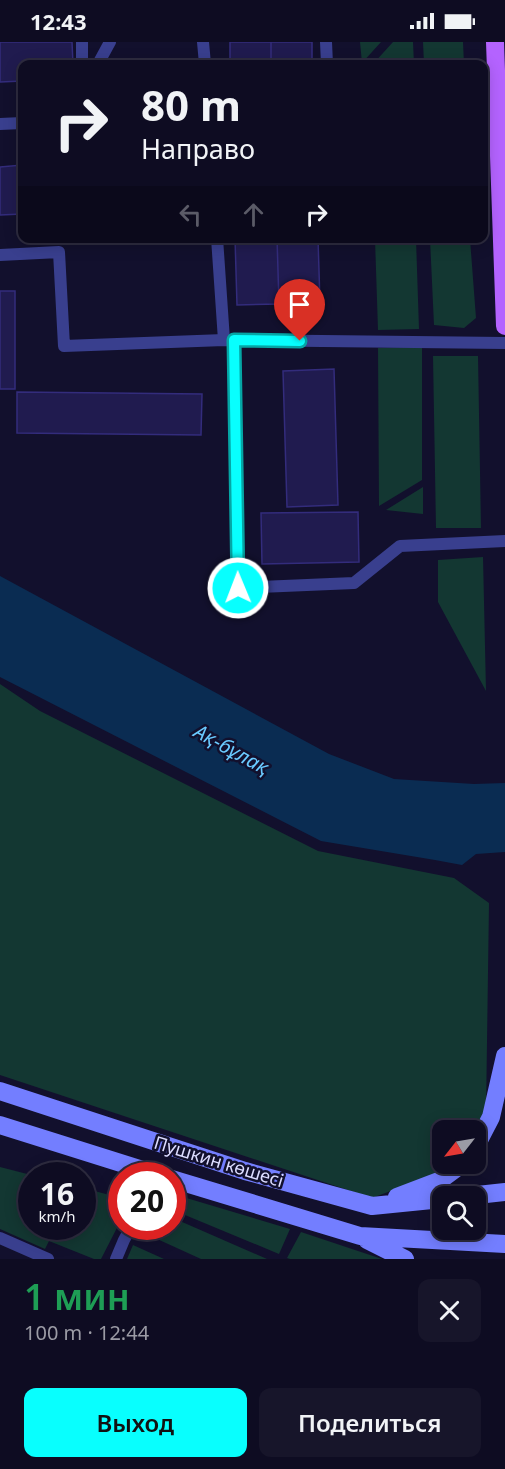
<!DOCTYPE html>
<html lang="ru">
<head>
<meta charset="utf-8">
<style>
	:root { --surface:#0e0c22; --page:#17152a; --text:#f1f3f6; --muted:#9b9ba5; --line:#2e2c40; --accent:#08fffe }
	body { margin:0; font-family:"Noto Sans",sans-serif; background:var(--page); color:var(--text); height:100vh; display:flex; flex-direction:column; font-size:22px; white-space:nowrap }
	* { box-sizing:border-box; margin:0 }
	p { font-size:20px; color:var(--muted) }
	.icon { flex:none; width:33px; height:33px; fill:none; stroke:currentColor; stroke-width:2; stroke-linecap:round; stroke-linejoin:round }
	.map { position:relative; height:1217px; overflow:hidden }
	.panel { display:flex; flex-direction:column; background:var(--surface); flex:1 }
	.panel>* { flex:none }
	.banner { position:absolute; left:18px; top:18px; width:470px; height:183px; border-radius:12px; box-shadow:0 3px 15px #0003,0 0 0 2px var(--line); background:#0e0c22; color:var(--text); overflow:hidden }
	.needle { width:39px; rotate:239deg }
	.buttons { position:absolute; left:432px; top:1078px; display:grid; gap:12px }
	.buttons a { display:grid; place-items:center; width:54px; height:54px; border-radius:12px; background:var(--surface); box-shadow:0 3px 15px #0003,0 0 0 2px var(--line); font-size:30px }
	.speed { position:absolute; left:18px; top:1120px; display:flex; gap:12px; font-size:30px; font-weight:700; text-align:center }
	.speed>* { display:grid; place-content:center; width:78px; height:78px; border-radius:50%; background:var(--surface); box-shadow:0 3px 15px #0003,0 0 0 2px var(--line); line-height:1 }
	.speed small { font-size:15px; font-weight:400 }
	.speed .limit { border:9px solid #d22; background:#fff; color:#111 }
	.pin { position:absolute; display:grid; place-items:center; width:51px; height:51px; color:#fff; margin:-62px -26px; border-radius:50% 50% 50% 0; rotate:-45deg; box-shadow:0 0 6px #0007 }
	.pin .icon { rotate:45deg }
	.me { position:absolute; width:66px; margin:-33px; rotate:359deg; stroke-linejoin:round; filter:drop-shadow(0 0 4px #0008) }
	.turn { display:flex; align-items:center; gap:21px; height:126px; padding:0 24px; font-size:27px }
	.turn .icon { width:78px; height:78px; stroke-width:2.5 }
	.turn b { display:block; font-size:42px; line-height:51px }
	.lanes { display:flex; align-items:center; height:57px; padding:0 24px; background:#0003; justify-content:center; gap:30px; direction:ltr }
	.lanes .off { opacity:.35 }
	.round { display:grid; place-items:center; flex:none; width:63px; height:63px; border-radius:12px; background:var(--page) }
	.headline { display:flex; align-items:center; justify-content:space-between; height:102px; padding:0 24px }
	h1 { font-size:36px; font-weight:600; line-height:45px; color:#1e9e55 }
	.button { display:flex; gap:12px; margin-top:auto; padding:12px 24px }
	.button a { flex:1; height:69px; border-radius:12px; background:var(--accent); color:#111; font-size:24px; font-weight:600; line-height:69px; text-align:center }
	.button a+a { background:var(--page); color:var(--text) }
	.status { display:flex; justify-content:space-between; align-items:center; height:42px; padding:0 30px; background:var(--surface); direction:ltr }
	.status svg { height:16px; fill:currentColor }
	.map>svg:first-child { display:block }
	.green { fill:#133732 }
	.water { fill:#0a2c52 }
	.building { fill:#201b4f; stroke:#332c7c; stroke-width:1.5 }
	.lines { fill:none; stroke-linecap:round; stroke-linejoin:round }
	.lane { stroke:#393f8e; stroke-width:12 }
	.secondary { stroke:#737eff; stroke-width:18 }
	.primary { stroke:#b463ff; stroke-width:18 }
	.route-casing { stroke:#05a6a5; stroke-width:15 }
	.route { stroke:#08fffe; stroke-width:10 }
	.labels { text-anchor:middle; dominant-baseline:central; stroke-width:5; stroke-linejoin:round; paint-order:stroke }
	.street-label { font-size:18px; fill:#dcdcff; stroke:#12102d }
	.water-label { font-size:20px; font-style:italic; fill:#6acaff; stroke:#12102d }
</style>
</head>
<body>
<div class="status"><b>12:43</b><svg viewBox="0 0 49 12"><path d="M0 12V9h3v3zM5 12V6h3v6zM10 12V3h3v9zM15 12V0h3v12zM26 1h20v11H26zM47 4h2v5h-2z"/></svg></div>
<div class="map">
<svg width="505" height="1217" viewBox="0 0 505 1217">
	<rect width="100%" height="100%" fill="#12102d"/>
	<path class="green" d="M360 0H381L362 21Z
		M393 0H413L414 22H373Z
		M423 0H463L464 22H424Z
		M375 197H416L419 287 378 288Z
		M430 197H470L476 276 464 286 434 283Z
		M422 305V438L379 464 378 306Z
		M433 314H478L481 486H436Z
		M423 445V472L386 468Z
		M483 515 486 649 438 560V518Z
		M0 642 40 669 318 809 454 836 489 861 486 1070 472 1089H442V1122H448L441 1130 372 1156 0 1033Z
		M0 1125 35 1134H32V1185H82L83 1146 121 1156V1178L101 1217H94L49 1199 45 1207 0 1187Z
		M173 1152 290 1187 279 1212 173 1168Z
		M173 1176 267 1217H201L144 1191 147 1185H172Z
		M301 1190 382 1217H290L287 1216Z
		M133 1203 164 1217H127Z"/>
	<path class="water" d="M0 534 329 712 394 737 474 742 505 741V810L476 812 462 823 435 818 321 799 0 635Z"/>
	<path class="building" d="M0 0H72L73 22H22V39L0 40Z
		M230 0H271V22H230Z
		M271 0H312V22H271Z
		M22 123V172L0 173V125Z
		M235 196H277L279 262 237 263Z
		M277 196H318L320 261 279 262Z
		M0 249H15V347H0Z
		M334 327 338 463 287 465 283 329Z
		M17 350 202 352 201 393 17 391Z
		M358 470 359 520 262 522 261 471Z"/>
	<g class="lines">
		<path class="lane" d="M203 0 205 22
			M326 0 327 22
			M82 22V0
			M98 22 110 0
			M0 82 22 81
			M217 196 224 298
			M0 213 59 210 64 304 224 298 505 301
			M234 298 238 546 354 541 400 504 505 499
			M0 1196 48 1217
			M116 1217 124 1198 131 1185"/>
		<path class="secondary" d="M0 1049 245 1129 372 1164 442 1157
			M0 1083 162 1134
			M476 1104 491 1075 505 1014
			M172 1137 360 1194 505 1202
			M397 1155 439 1139 462 1122
			M459 1155 505 1150
			M367 1198 405 1217"/>
		<path class="primary" d="M495 0 505 284"/>
	</g>
	<g class="lines">
		<g class="route-casing">
			<path id="route" d="M238 546 234 298 300 299"/>
		</g>
		<use href="#route" class="route"/>
	</g>
	<g class="labels">
		<g class="street-label">
			<text transform="translate(219 1119) rotate(17)">Пушкин көшесі</text>
		</g>
		<g class="water-label">
			<text transform="translate(232 707) rotate(29)">Ақ-бұлақ</text>
		</g>
	</g>
</svg>
<div class="buttons">
<a><svg class="needle" viewBox="-14 -14 28 28"><path d="M0-13l5 13h-10z" fill="#e53935"/><path d="M0 13l5-13h-10z" fill="#9b9ba5"/></svg></a>
<a><svg class="icon" aria-label="search" viewBox="0 0 24 24"><circle cx="10" cy="10" r="6"/><path d="M15 15l6 6"/></svg></a>
</div>
<div class="speed"><div>16<small>km/h</small></div><div class="limit">20</div></div>
<div class="pin" style="left:300px;top:299px;background:#d93025"><svg class="icon" aria-label="arrive" viewBox="0 0 24 24"><path d="M6 21V4h12l-3 4 3 4H6"/></svg></div>
<svg class="me" style="left:238px;top:546px" viewBox="-20 -20 40 40"><circle r="17" fill="#08fffe" stroke="#fff" stroke-width="3"/><path d="M0-11L8 9 0 5-8 9z" fill="#fff"/></svg>
<div class="banner">
<div class="turn"><svg class="icon" aria-label="right" viewBox="0 0 24 24"><path d="M7 20v-9h11M14 6l5 5-5 5"/></svg><div><b>80 m</b>Направо</div></div>
<div class="lanes"><svg class="icon off" aria-label="left" viewBox="0 0 24 24"><path d="M17 20v-9H6M10 6l-5 5 5 5"/></svg><svg class="icon off" aria-label="ahead" viewBox="0 0 24 24"><path d="M12 20V5M6 11l6-6 6 6"/></svg><svg class="icon" aria-label="right" viewBox="0 0 24 24"><path d="M7 20v-9h11M14 6l5 5-5 5"/></svg></div>
</div>
</div>
<section class="panel">
<div class="headline"><div><h1>1 мин</h1><p>100 m · 12:44</p></div><a class="round"><svg class="icon" aria-label="close" viewBox="0 0 24 24"><path d="M6 6l12 12M18 6L6 18"/></svg></a></div>
<div class="button"><a>Выход</a><a>Поделиться</a></div>
</section>
</body>
</html>
